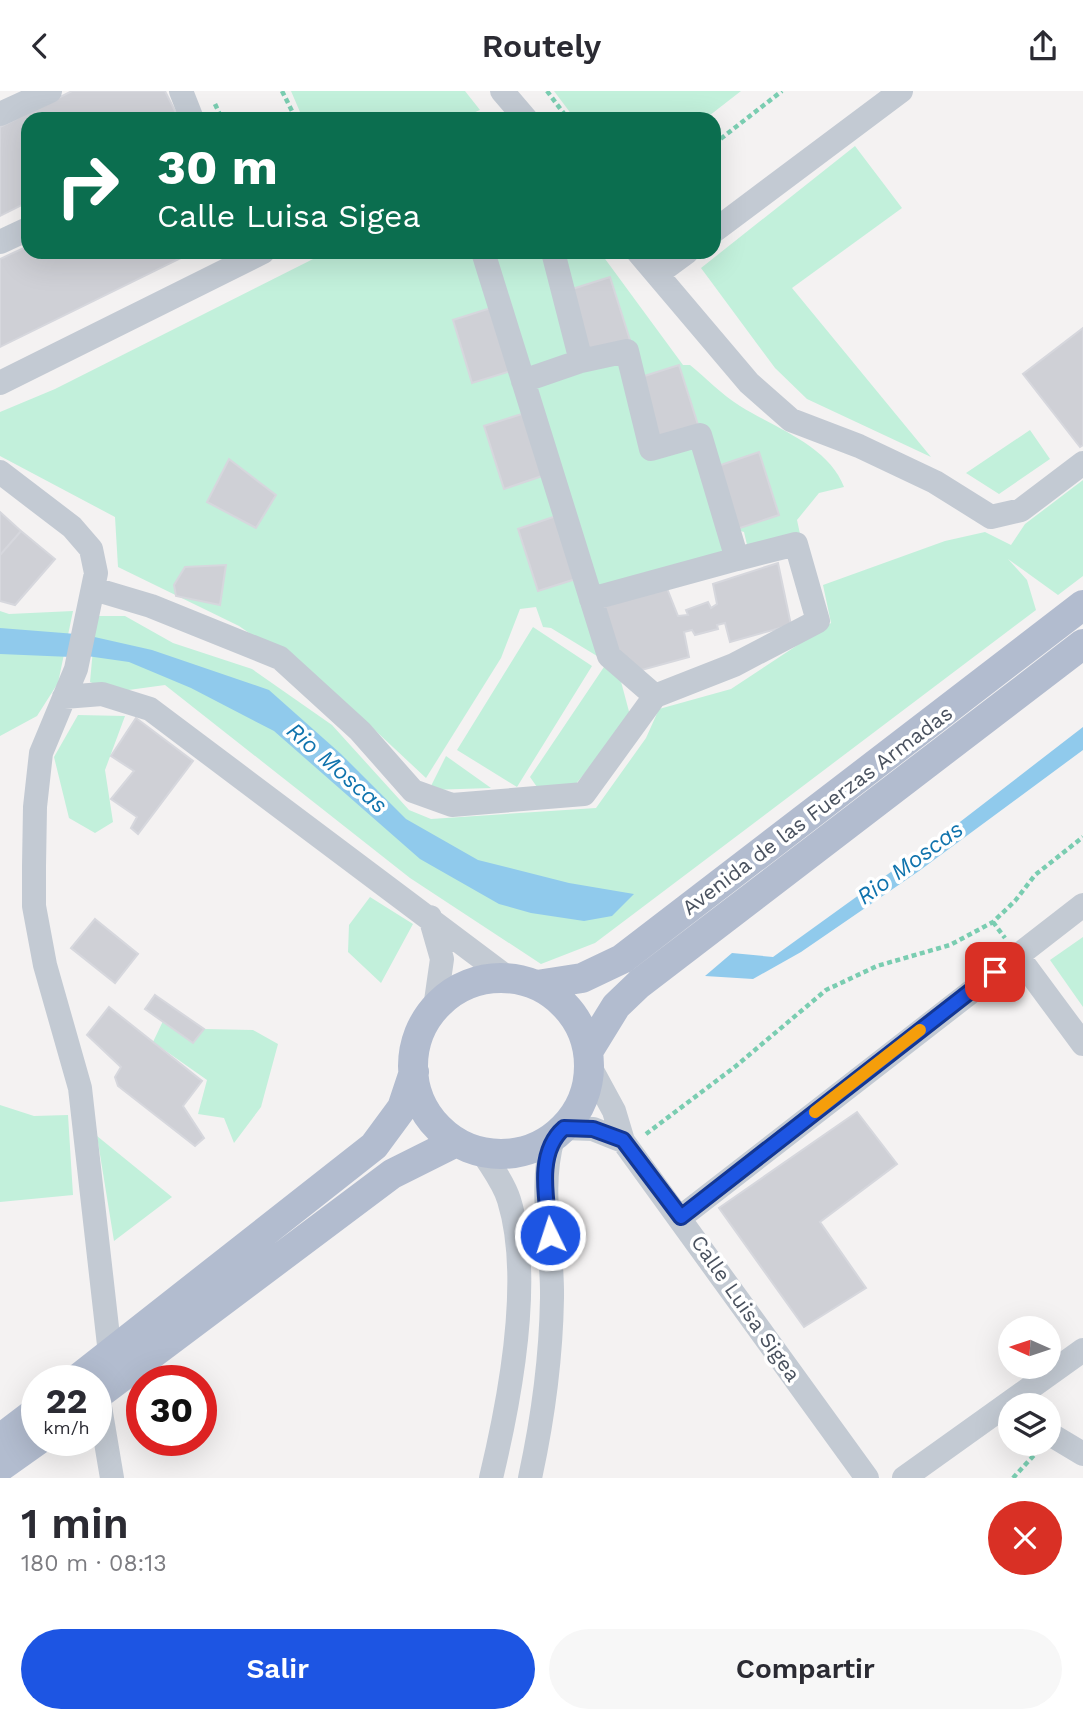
<!DOCTYPE html>
<html lang="es">
<head>
<meta charset="utf-8">
<style>
	:root { --surface:#fff; --page:#f7f7f7; --text:#2b2b33; --muted:#7c7c81; --accent:#1d55e3 }
	body { margin:0; font-family:"Work Sans",sans-serif; background:var(--page); color:var(--text); height:100vh; display:flex; flex-direction:column; font-size:26px; white-space:nowrap }
	* { box-sizing:border-box; margin:0 }
	p { font-size:23px; color:var(--muted) }
	.icon { flex:none; width:38px; height:38px; fill:none; stroke:currentColor; stroke-width:2; stroke-linecap:round; stroke-linejoin:round }
	.map { position:relative; height:1387px; overflow:hidden }
	.panel { display:flex; flex-direction:column; background:var(--surface); flex:1 }
	.panel>* { flex:none }
	.top-card { position:absolute; left:21px; top:21px; width:700px; height:147px; border-radius:21px; box-shadow:0 7px 28px #0002; background:#0b6e4f; color:#fff; overflow:hidden }
	.needle { width:46px; rotate:273deg }
	.controls { position:absolute; left:998px; top:1225px; display:grid; gap:14px }
	.controls a { display:grid; place-items:center; width:63px; height:63px; border-radius:50%; background:var(--surface); box-shadow:0 7px 28px #0002; font-size:35px }
	.speed { position:absolute; left:21px; top:1274px; display:flex; gap:14px; font-size:35px; font-weight:700; text-align:center }
	.speed>* { display:grid; place-content:center; width:91px; height:91px; border-radius:50%; background:var(--surface); box-shadow:0 7px 28px #0002; line-height:1 }
	.speed small { font-size:18px; font-weight:400 }
	.speed .limit { border:10px solid #d22; background:#fff; color:#111 }
	.pin { position:absolute; display:grid; place-items:center; width:60px; height:60px; color:#fff; margin:-30px; border-radius:14px; box-shadow:0 4px 10px #0006 }
	.me { position:absolute; width:77px; margin:-38px; rotate:356deg; stroke-linejoin:round; filter:drop-shadow(0 0 5px #0008) }
	.turn { display:flex; align-items:center; gap:24px; height:147px; padding:0 21px; font-size:32px }
	.turn .icon { width:91px; height:91px; stroke-width:2.5 }
	.turn b { display:block; font-size:49px; line-height:60px }
	.round { display:grid; place-items:center; flex:none; width:74px; height:74px; border-radius:37px; background:var(--page) }
	.head { display:flex; align-items:center; justify-content:space-between; height:119px; padding:0 21px }
	h1 { font-size:42px; font-weight:600; line-height:52px }
	.action { display:flex; gap:14px; margin-top:auto; padding:14px 21px }
	.action a { flex:1; height:80px; border-radius:42px; background:var(--accent); color:#fff; font-size:28px; font-weight:600; line-height:80px; text-align:center }
	.action a+a { background:var(--page); color:var(--text) }
	header { display:flex; justify-content:space-between; align-items:center; height:91px; padding:0 21px; background:var(--surface); font-size:32px; font-weight:600 }
	.map>svg:first-child { display:block }
	.green { fill:#c2f0db; fill-rule:evenodd }
	.water { fill:#90caec }
	.building { fill:#cfd0d6; stroke:#d6d7dd; stroke-width:2 }
	.lines { fill:none; stroke-linecap:round; stroke-linejoin:round }
	.path { stroke:#7acdb1; stroke-width:4.5; stroke-dasharray:5 3.5; stroke-linecap:butt }
	.minor { stroke:#c3cad3; stroke-width:24 }
	.major { stroke:#b2bccf; stroke-width:30 }
	.route-casing { stroke:#133794; stroke-width:18 }
	.route { stroke:#1d55e3; stroke-width:12 }
	.slow { stroke:#f59e0b; stroke-width:12 }
	.labels { text-anchor:middle; dominant-baseline:central; stroke-width:7; stroke-linejoin:round; paint-order:stroke }
	.street-label { font-size:21px; fill:#4a525f; stroke:#fff }
	.water-label { font-size:23px; font-style:italic; fill:#0f73ad; stroke:#fff }
</style>
</head>
<body>
<header><svg class="icon" aria-label="back" viewBox="0 0 24 24"><path d="M15 5l-7 7 7 7"/></svg>Routely<svg class="icon" aria-label="share" viewBox="0 0 24 24"><path d="M12 15V3M7 8l5-5 5 5M5 13v7h14v-7"/></svg></header>
<div class="map">
<svg width="1083" height="1387" viewBox="0 0 1083 1387">
	<rect width="100%" height="100%" fill="#f4f2f2"/>
	<path class="green" d="M291 0H465L480 19 459 28H303Z
		M554 0H741L705 28H575Z
		M855 55 902 117 792 197 931 366 807 308 775 277 701 177Z
		M327 161H600L683 274H690C706 287 722 304 740 315 775 337 829 355 844 396L819 402 797 429 800 443 748 458 744 441 734 438 737 468 605 502 597 565 551 537 543 536 536 516 520 518 501 567 426 687 332 599 239 535 118 476 115 426 0 365V321L55 298ZM679 275 699 337 639 287Z
		M1030 339 1050 368 999 403 966 382Z
		M1083 389V485L1058 504 1008 468 1027 489 1036 519 595 852 541 873 410 787 165 594 114 601 90 591 96 525H125L173 552 252 578 332 634 409 719 431 728 596 717 646 647 659 618 731 598 831 532 823 494 945 450 985 441 1011 454 1025 433Z
		M0 520 9 523 73 520 58 592 37 625 0 645Z
		M533 536 592 575 517 696 457 659Z
		M608 570 619 583 631 628 574 695 537 696 530 686Z
		M78 624 125 625 105 679 113 731 95 742 69 727 54 666Z
		M446 665 491 697 429 699Z
		M370 806 413 833 381 892 348 861 349 834Z
		M1083 846V916L1050 869Z
		M163 930 193 952 204 938 253 939 278 953 261 1016 234 1052 224 1027 198 1023 207 989 153 951Z
		M0 1014 34 1025 68 1024 73 1104 0 1111Z
		M97 1045 172 1106 114 1150Z"/>
	<path class="water" d="M0 537 76 543 71 566 0 563Z
		M90 545 152 559 269 599 341 663 406 728 478 769 569 792 634 803 612 825 584 830 531 822 499 813 420 768 274 640 191 597 129 571 87 565Z
		M1083 636V659L919 780 801 861 753 888 705 885 732 862 773 866 956 734Z"/>
	<path class="building" d="M72 0H165L179 28H28V111L0 125V36Z
		M28 155V161H193L0 256V168Z
		M610 186 630 249 586 263 566 200Z
		M497 215 517 278 472 292 453 229Z
		M1083 237V354L1080 356 1023 283Z
		M679 274 699 337 655 351 635 288Z
		M528 321 548 383 504 398 484 335Z
		M759 361 779 424 734 439 715 376Z
		M229 368 276 404 256 437 207 411Z
		M0 421 21 440 0 464Z
		M562 423 582 486 538 500 518 438Z
		M21 440 55 468 15 514 0 510V464Z
		M778 472 791 534 730 551 725 532 717 534 718 538 695 544 692 539 684 541 689 566 638 580 620 568 603 513 666 495 678 525 688 524 686 519 708 511 711 517 717 513 713 493Z
		M226 474 220 514 176 505 174 494 185 476Z
		M136 627 193 670 138 743 131 737 137 726 111 708 134 680 111 665Z
		M95 828 138 863 115 892 71 857Z
		M155 904 204 938 193 952 145 918Z
		M109 916 202 990 183 1015 204 1047 195 1055 118 995 115 986 121 976 87 944Z
		M857 1021 897 1073 820 1131 866 1197 804 1236 719 1117Z"/>
	<g class="lines">
		<path class="path" d="M282 0 296 28
			M547 0 568 28
			M215 13 222 28
			M714 53 782 0
			M993 831 1005 847
			M646 1043 736 975 826 899 877 875 950 854 993 831 1015 810 1035 784 1083 746
			M1013 1387 1037 1361"/>
		<path class="minor" d="M181 0 192 28
			M502 0 526 28
			M0 23 50 0
			M714 140 901 0
			M0 151 28 138
			M483 161 609 565 655 605
			M638 161 749 292 791 329 859 355 935 391 991 426 1021 419 1083 372
			M657 183 687 161
			M523 290 581 270
			M0 292 263 161
			M0 381 72 436 91 458 96 482 76 578 41 662 35 716 34 775V815L45 874 80 997 110 1263
			M94 498 151 515 280 567 360 640 413 700 452 714 584 703 655 605 734 574 818 530 796 453 737 468 700 344 651 358 627 260 581 270 553 161
			M591 508 737 468
			M64 606 102 603 150 618 508 887
			M430 826 442 868 435 917
			M1017 864 1083 953
			M589 974 614 1020 623 1050 867 1387
			M564 1037 593 1038 623 1050
			M483 1062C492 1077 504 1092 509 1109 533 1187 510 1308 491 1387
			M681 1126 1083 814
			M98 1304 112 1387
			M1048 1342 1083 1363
			M530 1387C543 1327 551 1268 552 1207 553 1154 538 1098 553 1047
			M904 1387 1083 1259"/>
		<path class="major" d="M413 975a88 88 0 1 1 176 0a88 88 0 1 1-176 0Z
			M537 894 582 887 622 868 1083 514
			M589 959 616 915 639 893 1083 553
			M75 1290 374 1055 402 1017 414 981
			M96 1305 392 1083 456 1051
			M0 1348 37 1320
			M0 1376 38 1349"/>
	</g>
	<g class="lines">
		<g class="route-casing">
			<path id="route" d="M550 1144C547 1110 535 1062 564 1037L593 1038 623 1049 681 1126 995 881"/>
		</g>
		<use href="#route" class="route"/>
		<path class="slow" d="M815 1021 920 939"/>
	</g>
	<g class="labels">
		<g class="street-label">
			<text transform="translate(817 719) rotate(-37)">Avenida de las Fuerzas Armadas</text>
			<text transform="translate(746 1217) rotate(55)">Calle Luisa Sigea</text>
		</g>
		<g class="water-label">
			<text transform="translate(337 677) rotate(41)">Rio Moscas</text>
			<text transform="translate(910 772) rotate(-36)">Rio Moscas</text>
		</g>
	</g>
</svg>
<div class="controls">
<a><svg class="needle" viewBox="-14 -14 28 28"><path d="M0-13l5 13h-10z" fill="#e53935"/><path d="M0 13l5-13h-10z" fill="#7c7c81"/></svg></a>
<a><svg class="icon" aria-label="layers" viewBox="0 0 24 24"><path d="M12 4l9 5-9 5-9-5zM3 14l9 5 9-5"/></svg></a>
</div>
<div class="speed"><div>22<small>km/h</small></div><div class="limit">30</div></div>
<div class="pin" style="left:995px;top:881px;background:#d93025"><svg class="icon" aria-label="arrive" viewBox="0 0 24 24"><path d="M6 21V4h12l-3 4 3 4H6"/></svg></div>
<svg class="me" style="left:550px;top:1144px" viewBox="-20 -20 40 40"><circle r="17" fill="#1d55e3" stroke="#fff" stroke-width="3"/><path d="M0-11L8 9 0 5-8 9z" fill="#fff"/></svg>
<div class="top-card">
<div class="turn"><svg class="icon" aria-label="right" viewBox="0 0 24 24"><path d="M7 20v-9h11M14 6l5 5-5 5"/></svg><div><b>30 m</b>Calle Luisa Sigea</div></div>
</div>
</div>
<section class="panel">
<div class="head"><div><h1>1 min</h1><p>180 m · 08:13</p></div><a class="round" style="background:#d93025;color:#fff"><svg class="icon" aria-label="close" viewBox="0 0 24 24"><path d="M6 6l12 12M18 6L6 18"/></svg></a></div>
<div class="action"><a>Salir</a><a>Compartir</a></div>
</section>
</body>
</html>
